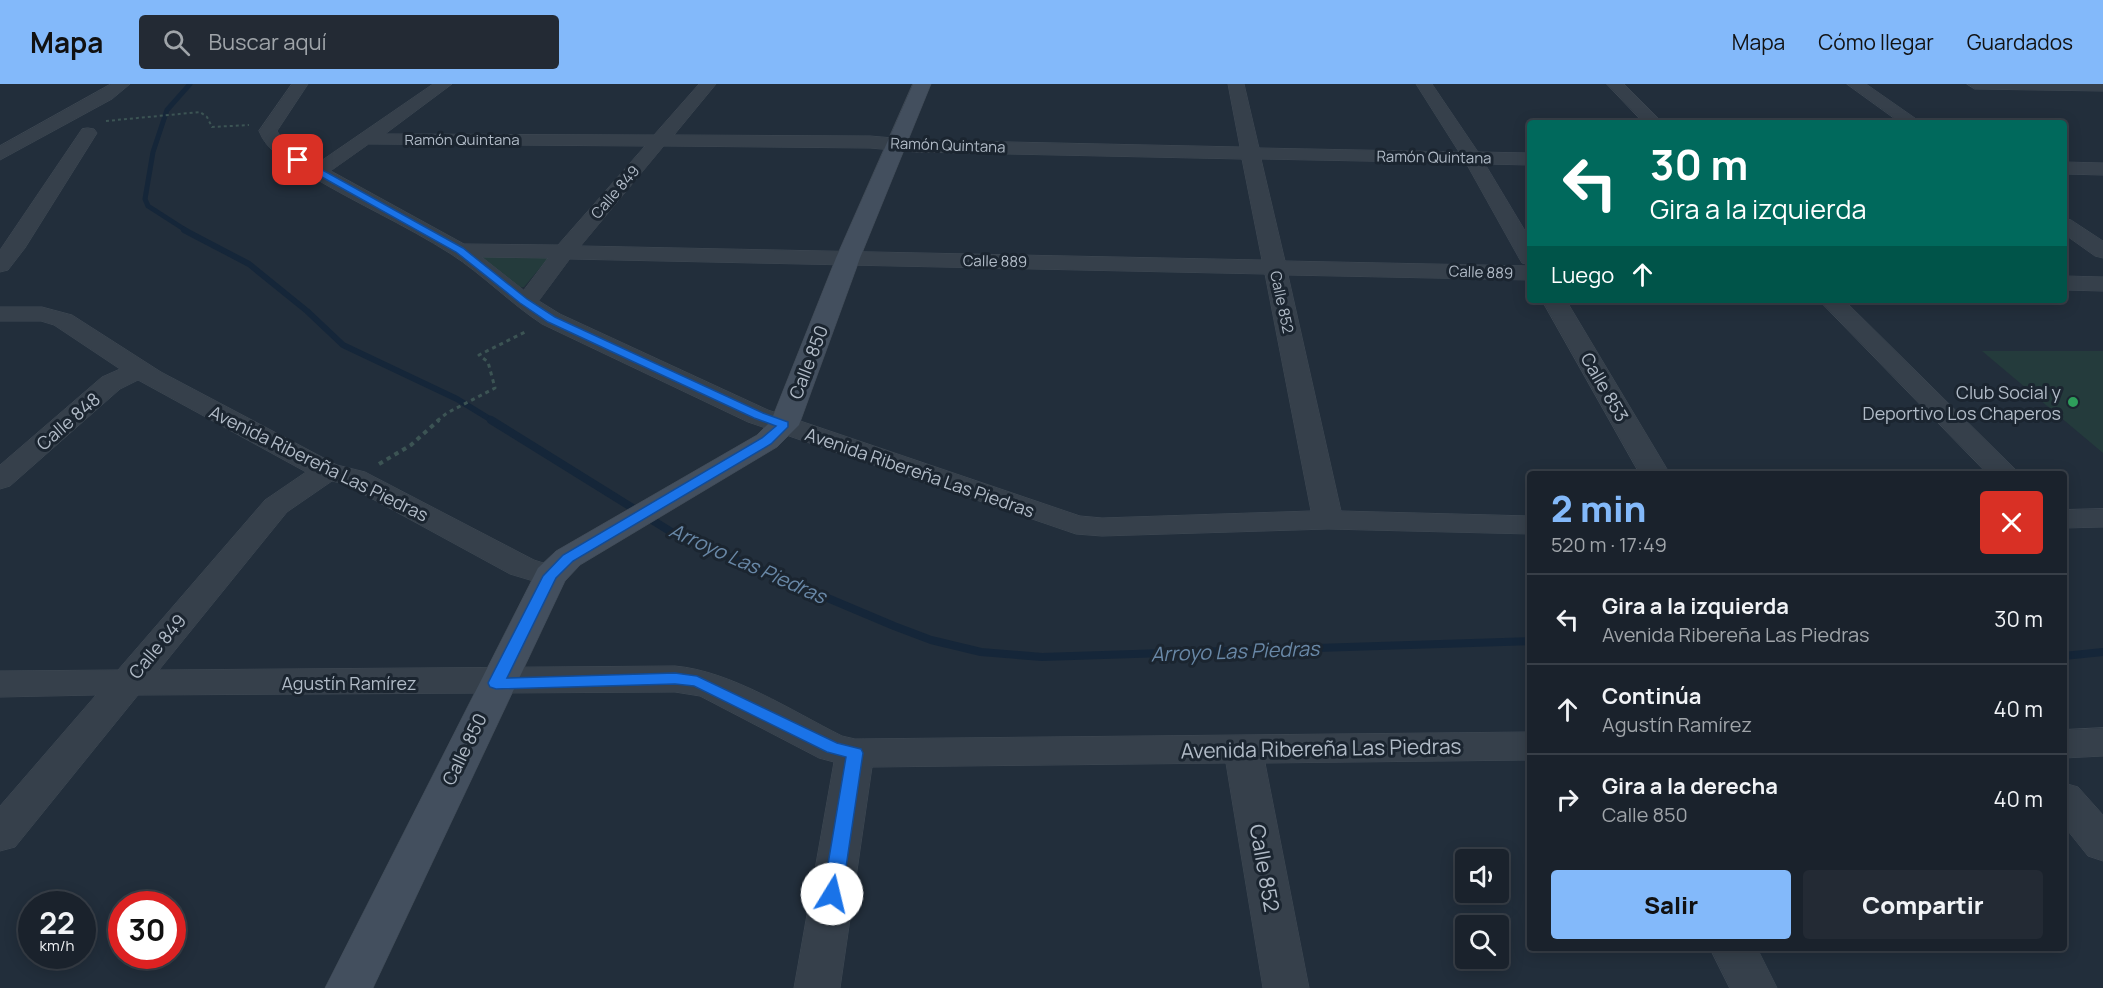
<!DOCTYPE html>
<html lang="es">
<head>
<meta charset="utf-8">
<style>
	:root { --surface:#1a222c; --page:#232a34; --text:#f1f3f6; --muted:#9fa4a9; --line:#383f48; --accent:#83b9fa }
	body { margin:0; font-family:Manrope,sans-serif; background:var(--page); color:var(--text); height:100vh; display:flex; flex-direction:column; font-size:22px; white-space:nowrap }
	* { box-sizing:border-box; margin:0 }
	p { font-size:20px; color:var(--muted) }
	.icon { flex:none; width:33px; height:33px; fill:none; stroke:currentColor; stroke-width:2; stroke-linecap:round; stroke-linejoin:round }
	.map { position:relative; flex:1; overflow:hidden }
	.panel { position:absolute; left:1527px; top:387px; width:540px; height:480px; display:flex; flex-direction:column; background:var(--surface); border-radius:6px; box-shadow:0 3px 15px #0003,0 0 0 2px var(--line) }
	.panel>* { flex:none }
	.banner { position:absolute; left:1527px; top:36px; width:540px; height:183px; border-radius:6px; box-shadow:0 3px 15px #0003,0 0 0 2px var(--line); background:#00695c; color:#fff; overflow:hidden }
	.tools { position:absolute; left:1455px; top:765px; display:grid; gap:12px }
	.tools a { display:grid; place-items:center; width:54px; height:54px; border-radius:6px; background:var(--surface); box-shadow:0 3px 15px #0003,0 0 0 2px var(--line); font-size:30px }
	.speed { position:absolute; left:18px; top:807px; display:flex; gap:12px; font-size:30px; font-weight:700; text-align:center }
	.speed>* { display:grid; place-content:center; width:78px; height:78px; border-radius:50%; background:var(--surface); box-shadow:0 3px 15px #0003,0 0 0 2px var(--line); line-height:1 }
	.speed small { font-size:15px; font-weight:400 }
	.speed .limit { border:9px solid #d22; background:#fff; color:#111 }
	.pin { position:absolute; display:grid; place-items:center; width:51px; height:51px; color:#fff; margin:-26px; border-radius:12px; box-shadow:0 3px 9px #0006 }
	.me { position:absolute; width:66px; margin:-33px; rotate:9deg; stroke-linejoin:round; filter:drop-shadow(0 0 4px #0008) }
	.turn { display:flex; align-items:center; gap:21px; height:126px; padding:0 24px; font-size:27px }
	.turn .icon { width:78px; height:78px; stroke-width:2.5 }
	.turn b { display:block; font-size:42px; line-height:51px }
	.then { display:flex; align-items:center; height:57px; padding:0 24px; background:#0003; gap:12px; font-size:22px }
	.round { display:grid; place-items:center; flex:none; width:63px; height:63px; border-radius:6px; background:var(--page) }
	.summary { display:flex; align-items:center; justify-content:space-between; height:102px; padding:0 24px }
	h1 { font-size:36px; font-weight:800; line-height:45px; color:var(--accent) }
	.button { display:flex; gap:12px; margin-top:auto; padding:12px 24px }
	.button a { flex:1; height:69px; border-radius:6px; background:var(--accent); color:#111; font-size:24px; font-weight:800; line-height:69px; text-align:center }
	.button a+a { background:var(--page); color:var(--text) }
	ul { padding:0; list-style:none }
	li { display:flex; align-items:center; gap:18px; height:90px; padding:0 24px; border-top:2px solid var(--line) }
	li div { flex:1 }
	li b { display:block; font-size:22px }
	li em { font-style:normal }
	header { display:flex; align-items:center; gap:36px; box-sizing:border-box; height:84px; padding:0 30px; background:var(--accent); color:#111 }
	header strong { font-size:28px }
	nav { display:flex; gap:33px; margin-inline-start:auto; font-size:21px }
	.search { width:420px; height:54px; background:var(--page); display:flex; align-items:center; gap:15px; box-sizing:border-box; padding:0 21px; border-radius:6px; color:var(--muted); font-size:22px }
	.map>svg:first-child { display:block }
	.green { fill:#243b3c }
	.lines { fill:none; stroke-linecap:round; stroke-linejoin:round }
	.stream-far2 { stroke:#152639; stroke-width:5 }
	.stream-far1 { stroke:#152639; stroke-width:6 }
	.stream { stroke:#152639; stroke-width:8 }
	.minor-casing { stroke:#3f4954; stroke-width:1 }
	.secondary-casing { stroke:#3f4954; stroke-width:1 }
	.path-far2 { stroke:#3c5454; stroke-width:2; stroke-dasharray:3 3; stroke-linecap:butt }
	.path-far1 { stroke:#3c5454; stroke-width:3; stroke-dasharray:4 4; stroke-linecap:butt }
	.path { stroke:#3c5454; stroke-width:4; stroke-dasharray:4.5 4.5; stroke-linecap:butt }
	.minor { fill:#36404b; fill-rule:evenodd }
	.secondary { fill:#434f5e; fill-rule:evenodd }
	.route { fill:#1a73e8; stroke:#114b97; stroke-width:1.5 }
	.leisure-dot { fill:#2e9e5b; stroke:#1b2530; stroke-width:2 }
	.labels { text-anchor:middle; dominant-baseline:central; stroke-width:6; stroke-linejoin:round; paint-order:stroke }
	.far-street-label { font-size:15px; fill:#b1bbc7; stroke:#1b2530 }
	.street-label { font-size:18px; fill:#b1bbc7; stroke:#1b2530 }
	.poi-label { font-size:18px; fill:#b1bbc7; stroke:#1b2530; text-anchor:end }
	.water-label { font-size:20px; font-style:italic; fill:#6988a7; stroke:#1b2530 }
	.near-street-label { font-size:21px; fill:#b1bbc7; stroke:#1b2530 }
</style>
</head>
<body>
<header>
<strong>Mapa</strong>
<div class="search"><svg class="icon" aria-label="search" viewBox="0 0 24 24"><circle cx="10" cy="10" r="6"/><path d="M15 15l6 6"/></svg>Buscar aquí</div>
<nav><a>Mapa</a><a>Cómo llegar</a><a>Guardados</a></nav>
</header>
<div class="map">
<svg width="2103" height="904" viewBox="0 0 2103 904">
	<rect width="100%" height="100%" fill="#222e3b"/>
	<path class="green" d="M475 169 551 171 524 203 517 204Z
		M1982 267H2103V369Z"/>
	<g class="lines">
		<path class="stream-far2" d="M187 147 148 122 145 115 153 68 167 26 190 0"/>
		<path class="stream-far1" d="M184 146 249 180 307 227 343 261 457 315 493 337"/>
		<path class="stream" d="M491 336 673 449 894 542 931 556 981 568 1042 573 1530 557
			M2064 572 2103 568"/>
		<g class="minor-casing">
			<path id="minor" d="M111 0H130L112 15 0 76V62Z
				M292 0H308L277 47 285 59 318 79 433 0H452L385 50 654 51 699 0H716L674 51 870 52 916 56 1240 63 1228 0H1244L1259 64 1459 68 1416 0H1432L1478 68 1530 69V81L1485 80 1530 155V181L1522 179 1519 174 1466 79 1261 75 1285 177 1530 182V196L1288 191 1341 427 1530 432V450L1328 445 1102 452 1076 450 748 338 542 240C510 219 482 190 451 170 404 140 353 118 306 89 287 77 267 68 259 47ZM369 60 645 62 558 161 464 160 331 87ZM664 62 870 64 916 68 1242 75 1262 176 581 162ZM482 173 548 174 524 206ZM570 175 1265 190 1311 427 1102 434 1080 432 768 326 560 230 539 217Z
				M1607 0H1624L1663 39H1644Z
				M1847 0H1866L1922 39H1901Z
				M1967 0H2103V7L1975 5Z
				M88 44 94 45 97 49 25 164 8 186 0 188V166L82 45Z
				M2064 78 2103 79V91L2064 90Z
				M2064 134 2071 136 2103 157V174L2095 172 2064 150Z
				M2064 192 2103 193V207L2064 206Z
				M1542 216H1566L1670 390H1640Z
				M1819 216H1844L2020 390H1988Z
				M0 223H42L72 231 161 288 337 381 365 388 534 476 562 485 566 492 562 499 550 502 510 490 345 400 332 397 287 428 159 586 675 582C731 587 792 627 842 652L855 655 1530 648V676L1265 679 1309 904H1263L1226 679 872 683 840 904H794L834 678 819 674 700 612 675 608 138 611 15 763 0 767V722L96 611 0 613V587L118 586 265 416 306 388 138 296 120 305 10 402 0 405V381L102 293 120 285 54 241 41 237H0Z
				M2103 425V443L2064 444V426Z
				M2103 644V672L2064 674V646Z
				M2064 699 2078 703 2103 731V777L2088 772 2064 742Z
				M1710 864H1757L1777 904H1730Z"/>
		</g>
		<g class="secondary-casing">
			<path id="secondary" d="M913 0H931L860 174 799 341 777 363 580 481 565 497 373 904H325L538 484 556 467 757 351 771 337 836 174Z"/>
		</g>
		<path class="path-far2" d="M106 37 200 28 207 33 212 43 249 41"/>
		<path class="path-far1" d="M437 337 447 329 495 304 488 278 479 271 527 247"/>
		<path class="path" d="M379 380 411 361 439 336"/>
		<use href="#minor" class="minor"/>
		<use href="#secondary" class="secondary"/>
	</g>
	<path class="route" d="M295 74H301L463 164 527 215 555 233 763 329 788 338V343L771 360 573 477 556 494 507 594 675 589 697 592 837 659 861 665 863 669 842 810 839 816 832 818 826 816 823 810 846 673 827 668 694 602 675 600 496 605 490 603 488 599 543 492 563 471 762 354 776 342 754 334 548 238 520 219 456 168 295 78Z"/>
	<circle class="leisure-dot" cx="2073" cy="318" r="6"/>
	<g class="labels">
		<g class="far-street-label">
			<text x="462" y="55">Ramón Quintana</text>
			<text transform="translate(948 61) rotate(2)">Ramón Quintana</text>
			<text transform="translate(1434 73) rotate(1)">Ramón Quintana</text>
			<text transform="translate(615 108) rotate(-49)">Calle 849</text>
			<text transform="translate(995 177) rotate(1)">Calle 889</text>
			<text transform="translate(1481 188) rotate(2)">Calle 889</text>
			<text transform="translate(1282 218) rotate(78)">Calle 852</text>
		</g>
		<g class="street-label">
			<text transform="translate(808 278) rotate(-69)">Calle 850</text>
			<text transform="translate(1605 303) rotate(60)">Calle 853</text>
			<text transform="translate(68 337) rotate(-41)">Calle 848</text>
			<text transform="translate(319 379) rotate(26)">Avenida Ribereña Las Piedras</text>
			<text transform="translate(920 388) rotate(19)">Avenida Ribereña Las Piedras</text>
			<text transform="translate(157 562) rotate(-50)">Calle 849</text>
			<text x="349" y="599">Agustín Ramírez</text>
			<text transform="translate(464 665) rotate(-64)">Calle 850</text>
		</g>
		<g class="poi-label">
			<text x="2061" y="308">Club Social y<tspan x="2061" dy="21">Deportivo Los Chaperos</tspan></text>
		</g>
		<g class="water-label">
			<text transform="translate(748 479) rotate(24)">Arroyo Las Piedras</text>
			<text transform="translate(1235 567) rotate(-2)">Arroyo Las Piedras</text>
		</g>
		<g class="near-street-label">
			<text transform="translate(1321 664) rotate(-1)">Avenida Ribereña Las Piedras</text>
			<text transform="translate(1265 784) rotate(80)">Calle 852</text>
		</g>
	</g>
</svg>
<div class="tools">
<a><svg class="icon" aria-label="sound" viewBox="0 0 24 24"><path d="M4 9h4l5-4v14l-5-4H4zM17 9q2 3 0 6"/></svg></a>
<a><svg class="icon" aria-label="search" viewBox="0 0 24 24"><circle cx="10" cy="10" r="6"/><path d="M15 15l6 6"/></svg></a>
</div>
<div class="speed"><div>22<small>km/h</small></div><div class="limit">30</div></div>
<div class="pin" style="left:298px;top:76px;background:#d93025"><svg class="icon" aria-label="arrive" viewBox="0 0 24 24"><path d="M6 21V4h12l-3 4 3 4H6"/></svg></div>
<svg class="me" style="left:832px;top:810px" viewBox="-20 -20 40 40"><circle r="19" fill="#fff"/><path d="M0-13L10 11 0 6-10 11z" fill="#1a73e8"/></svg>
<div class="banner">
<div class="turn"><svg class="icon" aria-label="left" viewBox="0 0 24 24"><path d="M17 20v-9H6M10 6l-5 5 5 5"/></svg><div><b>30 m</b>Gira a la izquierda</div></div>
<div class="then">Luego<svg class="icon" aria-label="ahead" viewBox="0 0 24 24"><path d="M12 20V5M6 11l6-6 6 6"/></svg></div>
</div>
<section class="panel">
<div class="summary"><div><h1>2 min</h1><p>520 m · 17:49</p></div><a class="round" style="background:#d93025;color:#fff"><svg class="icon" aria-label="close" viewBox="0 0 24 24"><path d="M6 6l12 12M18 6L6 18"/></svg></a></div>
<ul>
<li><svg class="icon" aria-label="left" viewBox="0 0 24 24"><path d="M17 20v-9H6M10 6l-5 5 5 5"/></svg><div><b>Gira a la izquierda</b><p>Avenida Ribereña Las Piedras</p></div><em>30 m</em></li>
<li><svg class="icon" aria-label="ahead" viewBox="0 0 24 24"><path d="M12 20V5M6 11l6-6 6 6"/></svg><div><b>Continúa</b><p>Agustín Ramírez</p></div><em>40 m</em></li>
<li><svg class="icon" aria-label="right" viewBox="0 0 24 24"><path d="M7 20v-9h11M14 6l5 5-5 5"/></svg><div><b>Gira a la derecha</b><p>Calle 850</p></div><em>40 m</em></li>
</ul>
<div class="button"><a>Salir</a><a>Compartir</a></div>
</section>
</div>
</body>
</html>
